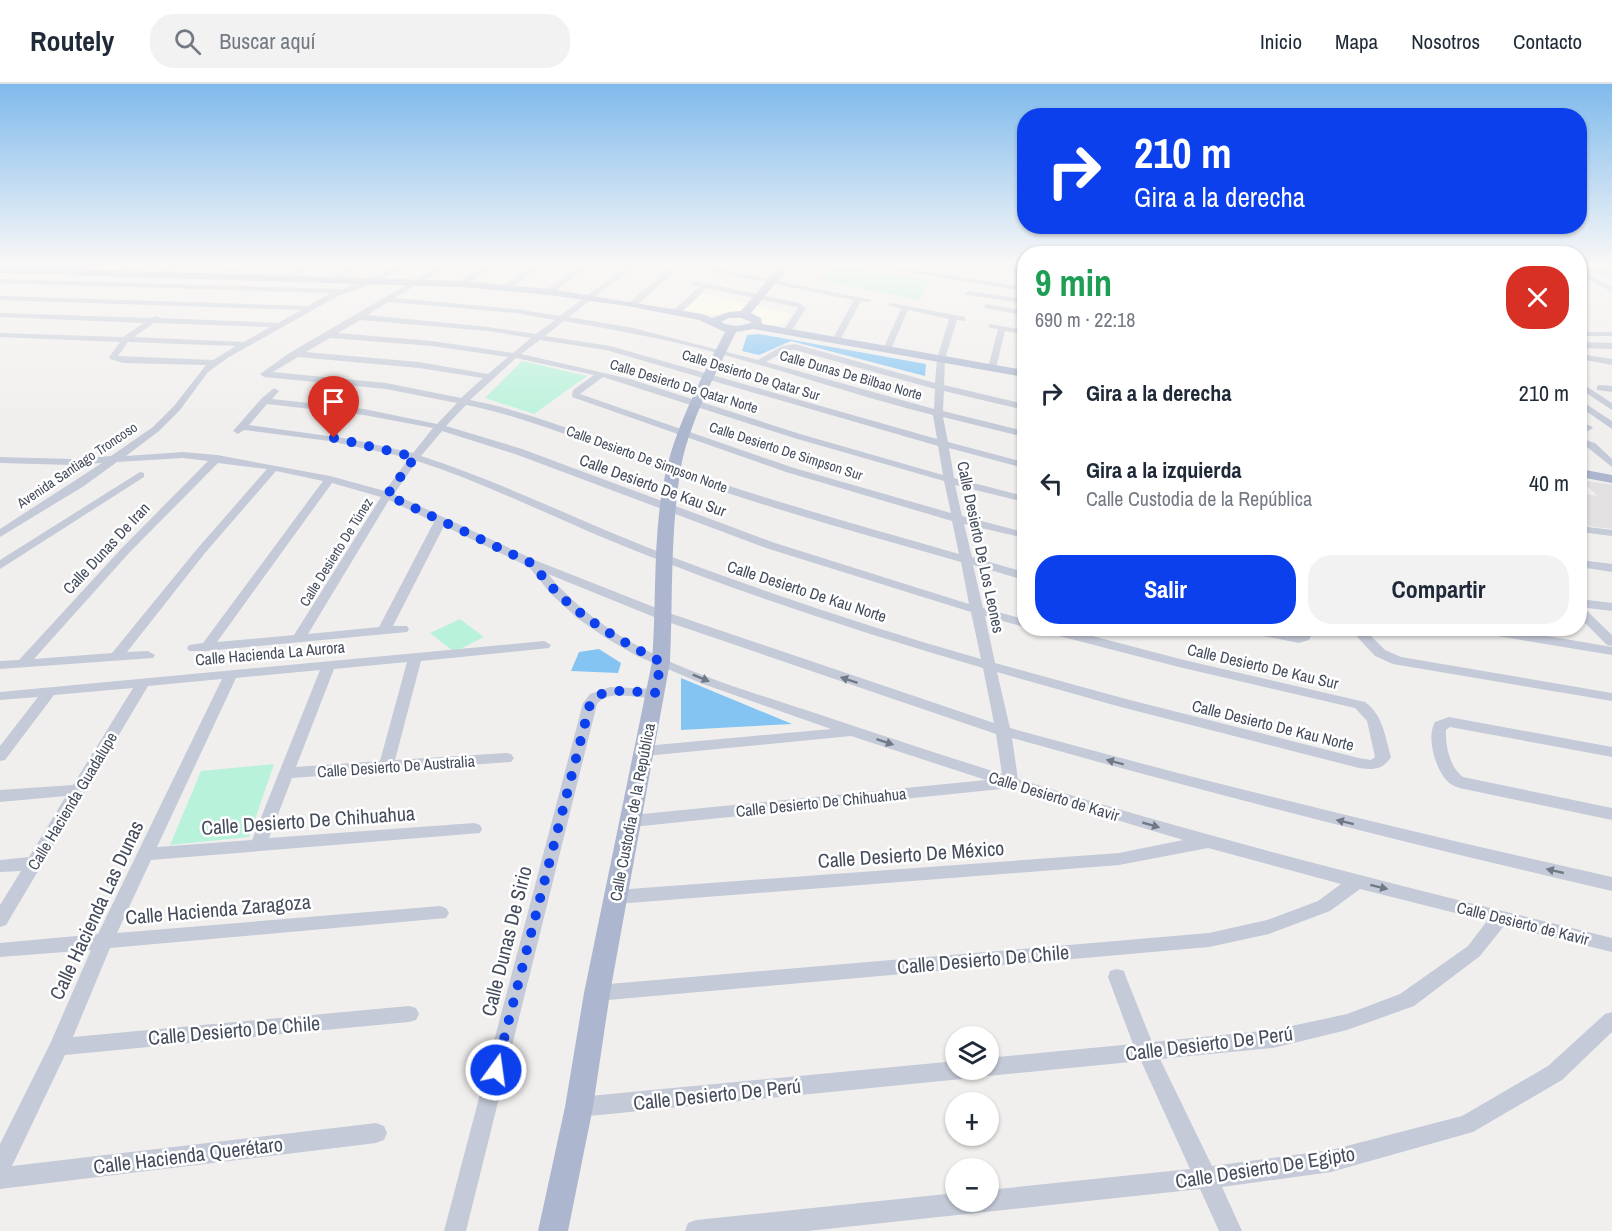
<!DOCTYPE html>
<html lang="es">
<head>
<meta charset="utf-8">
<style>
	:root { --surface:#fff; --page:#f2f2f3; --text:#1f2937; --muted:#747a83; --line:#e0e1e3; --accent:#0d40ed }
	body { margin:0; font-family:"Archivo Narrow",sans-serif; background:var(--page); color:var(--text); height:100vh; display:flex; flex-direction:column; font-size:22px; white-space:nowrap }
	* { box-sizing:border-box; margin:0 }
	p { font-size:20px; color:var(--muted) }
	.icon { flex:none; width:33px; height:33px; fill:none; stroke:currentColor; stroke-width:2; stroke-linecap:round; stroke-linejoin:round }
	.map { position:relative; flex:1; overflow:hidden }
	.details { position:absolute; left:1017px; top:162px; width:570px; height:390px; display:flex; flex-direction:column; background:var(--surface); border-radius:24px; box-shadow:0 2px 4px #0004 }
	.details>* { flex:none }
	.hud { position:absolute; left:1017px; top:24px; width:570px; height:126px; border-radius:24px; box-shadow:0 2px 4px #0004; background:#0d40ed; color:#fff; overflow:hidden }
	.controls { position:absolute; left:945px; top:942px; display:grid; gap:12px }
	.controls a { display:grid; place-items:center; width:54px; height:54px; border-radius:50%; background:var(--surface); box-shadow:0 2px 4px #0004; font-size:30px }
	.pin { position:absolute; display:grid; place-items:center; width:51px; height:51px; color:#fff; margin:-62px -26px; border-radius:50% 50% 50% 0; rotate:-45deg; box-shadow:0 0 6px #0007 }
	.pin .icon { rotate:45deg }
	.me { position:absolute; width:66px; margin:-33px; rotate:14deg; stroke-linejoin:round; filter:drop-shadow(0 0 4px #0008) }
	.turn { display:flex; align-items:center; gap:21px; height:126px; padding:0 18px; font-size:27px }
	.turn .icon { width:78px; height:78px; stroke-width:2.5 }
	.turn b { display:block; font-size:42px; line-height:51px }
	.round { display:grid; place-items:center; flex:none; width:63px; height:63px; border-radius:24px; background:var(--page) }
	.head { display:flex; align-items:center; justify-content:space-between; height:102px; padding:0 18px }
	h1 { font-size:36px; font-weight:800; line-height:45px; color:#1e9e55 }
	.primary-button { display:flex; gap:12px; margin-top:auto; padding:12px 18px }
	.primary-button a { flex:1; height:69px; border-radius:24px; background:var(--accent); color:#fff; font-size:24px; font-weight:800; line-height:69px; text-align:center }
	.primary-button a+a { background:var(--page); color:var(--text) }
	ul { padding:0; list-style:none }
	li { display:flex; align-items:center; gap:18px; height:90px; padding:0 18px }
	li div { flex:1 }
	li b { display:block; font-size:22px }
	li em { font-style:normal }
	header { display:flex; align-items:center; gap:36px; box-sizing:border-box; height:84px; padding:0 30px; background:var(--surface); border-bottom:2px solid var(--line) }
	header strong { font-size:28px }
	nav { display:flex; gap:33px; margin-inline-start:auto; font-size:21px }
	.search { width:420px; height:54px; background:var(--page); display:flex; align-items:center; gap:15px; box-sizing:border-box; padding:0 21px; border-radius:24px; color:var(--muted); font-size:22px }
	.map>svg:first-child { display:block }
	.commercial { fill:#fdfbe6 }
	.education { fill:#e2e0e0 }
	.green { fill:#b9f2db }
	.water { fill:#83c4f2 }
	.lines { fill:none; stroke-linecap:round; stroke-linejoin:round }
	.minor { fill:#c4cad7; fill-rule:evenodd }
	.major { fill:#acb7cf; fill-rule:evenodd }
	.oneway { fill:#717988 }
	.route { stroke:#0d40ed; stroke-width:10; stroke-dasharray:0 18 }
	.labels { text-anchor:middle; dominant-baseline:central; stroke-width:5; stroke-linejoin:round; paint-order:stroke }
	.far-street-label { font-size:14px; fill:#454d5d; stroke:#fff }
	.street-label { font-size:16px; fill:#454d5d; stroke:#fff }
	.near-street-label { font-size:20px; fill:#454d5d; stroke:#fff }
</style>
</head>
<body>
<header>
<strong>Routely</strong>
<div class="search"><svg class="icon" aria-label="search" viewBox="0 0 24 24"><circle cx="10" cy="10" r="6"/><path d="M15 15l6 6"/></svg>Buscar aquí</div>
<nav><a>Inicio</a><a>Mapa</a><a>Nosotros</a><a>Contacto</a></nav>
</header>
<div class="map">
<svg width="1612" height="1147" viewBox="0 0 1612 1147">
	<rect width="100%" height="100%" fill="#f1efee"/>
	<path class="commercial" d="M703 209 792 230 780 242 684 226Z"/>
	<path class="education" d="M1580 396 1612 401V445L1580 441V409L1598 412Z"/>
	<path class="green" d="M838 181 930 196 920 216 819 196Z
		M522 277 587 292 534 330 485 314Z
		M460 535 484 553 454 568 430 549Z
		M274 680 249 753 170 761 201 687Z"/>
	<path class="water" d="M759 250 926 280 925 292 791 257 759 271 742 267 747 251Z
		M599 565 621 579 618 589 571 587 579 568Z
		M681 594 792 640 681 646Z"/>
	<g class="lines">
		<path class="minor" d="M40 179H50L33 188 26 186Z
			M85 179H94L76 190 69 188Z
			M131 179H140L120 191 113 189Z
			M175 179H184L163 192 156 190Z
			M275 179H296L210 191 206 189Z
			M310 179H319L288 196 281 194Z
			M357 179H366L335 197 328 195Z
			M400 179H409L378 198 338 212 229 273 208 288 180 326 159 347 126 372 183 368 217 371 330 392 385 407 409 374 329 357 244 346 238 350 233 347 261 315 274 304 279 307 272 315 364 325 437 340 457 319 386 305 264 293 260 290 291 268 444 179H453L395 214 516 225 560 232 631 179H638L569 233 633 244 758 276 782 262 795 260 935 299 937 275 949 235 908 226 891 265 887 268 883 265 901 225 888 221 892 219 965 233V237L957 236 945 275 944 301 1024 320V326L944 307 943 327 1024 347V353L943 333 948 358 1024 378V384L949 364 954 394 1024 412V418L955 401 962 432 1024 448V454L964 440 972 473 1024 488V496L973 481 983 524 1024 535V543L985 532 995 579 1126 615 1359 674 1371 676 1375 673 1367 637 1355 624 1179 583 1040 547 1039 544H1062L1180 575 1365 618C1383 631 1385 652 1391 673 1383 686 1373 686 1359 684L1117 622 997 588 1010 644C1209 699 1410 748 1612 793V807C1410 760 1211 710 1012 654L1018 695C1214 756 1413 805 1612 854V868L1504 842 1480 872 1414 922 1347 946 1273 964 1160 975 1212 1082 1331 1066 1462 1032 1548 982 1605 930 1612 928V948L1562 996 1473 1048 1331 1088 1222 1103 1242 1147H1219L1200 1105 808 1147H685L688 1139 696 1136 956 1109V1118H988V1106L1190 1085 1141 977 988 992 981 989 979 986H988V974L1133 960 1108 893 1110 887 1117 885 1124 887 1126 893 1152 958 1273 946 1347 930 1400 910 1468 862 1487 837 1360 805 1330 827 1269 850 1209 863 597 917 590 915 587 909 590 903 597 901 1209 849 1267 836 1318 817 1341 800 1208 764 1119 781 616 820 610 818 607 813 610 808 616 806 1119 769 1183 756 1011 704 632 743 626 741 624 737 626 733 632 731 986 696 851 652 645 672 640 671 637 667 640 663 645 662 831 645 703 600 637 572 606 554 577 534 551 510 529 483 444 442 393 542H407L409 545 407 548 207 567H189L187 564 189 561 203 559 323 397 276 387 205 469 127 568 148 567 155 571 153 574 0 585V577L19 576 121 465 208 377 183 374 117 378 84 402 0 453V445L102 379 72 381 0 379V373L72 375 111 372 153 343 174 322 206 281 123 279 110 275 109 273 120 258 0 253V249L123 253 144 239 0 233V229L151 234 156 232 160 234 278 239 301 226 0 216V212L308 222 331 209 0 199V195L342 205 372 194ZM389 218 516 229 555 236 536 250 488 243 367 231ZM360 236 488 247 531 254 513 269 432 257 338 249ZM564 237C615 246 666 255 717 269 789 288 860 313 933 331L937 355 610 262 545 252ZM154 239 270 243 244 258 134 253ZM330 254 432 262 508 273 488 290 419 278 306 268ZM540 256 606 266 938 362 943 391 800 350 630 295 521 270ZM128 258 236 262 213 276 118 272ZM787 266H795L935 305 934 325 766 278ZM298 273 419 284 483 294 461 314 386 299 273 288ZM516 274 594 291 573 306 572 313 786 388 952 437 959 470C865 443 771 417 678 385 609 362 543 330 470 316ZM603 293 794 354 944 397 951 429 794 384 580 310ZM267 320 364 331 433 344 413 369 350 355 249 341ZM466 321C536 335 601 365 668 389 764 423 863 450 961 478L969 520 775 459 522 365 446 342ZM442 347 515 370 766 464 971 528 981 575C869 543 757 506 649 464 573 434 499 397 421 372ZM417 377C494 402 566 440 641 469 752 513 867 550 983 584L994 639 669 529 537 477 394 410ZM218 379 267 385 197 465 112 569 34 575 129 469ZM332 399 381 413 294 551 217 558ZM389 416 434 438 379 543 308 550ZM548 490 659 535 996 650 1002 690C939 670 877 650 815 629 721 598 613 570 548 490Z
			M489 179H498L465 202H459V198Z
			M537 179H546L510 205H504V201Z
			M584 179H592L552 210H546V206Z
			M676 179H690L872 216 868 218 861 217 840 256 836 258 832 256 854 216 681 181 636 222H630V218Z
			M848 179H866L1024 203V207Z
			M965 179H983L1024 185V189Z
			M1580 183 1612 187V191L1585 188 1612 203V208L1580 191Z
			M695 197 799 219 806 224 790 249H787L783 247 798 224 796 223 706 204 680 230H674V226L700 202 692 201 691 199Z
			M969 207 1024 215V219L966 211 965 209Z
			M987 220 1024 227V231L984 224 983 222Z
			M989 240 1024 246V250L1005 247 996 284 992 287 988 284 998 245 989 244Z
			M1580 248H1612V252H1580Z
			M1580 258 1612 259V265L1580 264Z
			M1580 270 1612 275V281L1580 275Z
			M1580 298 1612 319V326L1580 305Z
			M1600 301 1612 302V308L1597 306V302Z
			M1580 316 1612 337V345L1580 323Z
			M1580 339 1591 342 1593 344 1588 347 1580 345Z
			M1580 354 1595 359 1612 375V383L1587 363 1580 360Z
			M140 388 144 389V393L0 485V476Z
			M1580 442 1612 446V452L1580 448Z
			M1580 476 1612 480V488L1580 483Z
			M1580 515 1612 519V527L1580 523Z
			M1580 524 1585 525 1612 551V562L1607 561 1580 534Z
			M1237 544H1266L1298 551 1299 548 1297 544H1310L1313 548 1309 556 1299 559 1243 548Z
			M1349 544H1363L1385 566 1401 573 1612 609V617L1393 580 1375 572Z
			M1467 544H1500L1612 563V571L1473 548Z
			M544 557 551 561 549 564 421 577 395 676 506 669 511 670 514 674 511 678 292 694 269 754 474 739 480 741 482 745 480 749 151 776 117 849 440 822 446 824 449 829 446 834 110 864 73 953 409 922 416 924 419 930 416 936 409 938 65 971 12 1082 376 1039 384 1042 387 1049 384 1056 376 1059 0 1105V1060L50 960 91 866 0 873V859L98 850 222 595 148 602 6 841 0 843V821L21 787 0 788V776L29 773 66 712 0 718V706L73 701 133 604 54 611 5 676 0 677V662L38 613 0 616V608ZM407 578 380 677 296 683 334 585ZM320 586 252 756 157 763 236 594Z
			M610 603 655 605 662 609C649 623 614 600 597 620L466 1147H444L583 619 590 610Z
			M1449 633 1612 663V673L1450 643 1446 646C1445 661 1450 684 1463 693L1612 724V736L1464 705C1458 704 1451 701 1447 697 1435 684 1426 653 1435 638Z
			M956 977V986H972L969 992 962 995 579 1033 572 1030 569 1023 572 1016 579 1013Z"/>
		<path class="major" d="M782 179H792L751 229 761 234 762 240 1024 286V293L753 245 736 248C715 291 687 342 680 389 670 452 673 515 670 578L610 909 593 1023 568 1147H538L565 1023 584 909 652 578C657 516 652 447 666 387 678 337 702 293 725 248L699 236 633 223 549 211 462 203 0 189V183L462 197 549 205 702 230 712 234 729 228 741 227ZM729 234H741L752 238C741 243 731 243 721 238Z
			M1580 385 1612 391V399L1580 393Z"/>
	</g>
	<defs><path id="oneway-solid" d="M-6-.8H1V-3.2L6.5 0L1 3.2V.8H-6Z" transform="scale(1.5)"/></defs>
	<g class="oneway">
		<use href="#oneway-solid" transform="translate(701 594) rotate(22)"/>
		<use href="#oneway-solid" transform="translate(849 596) rotate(-162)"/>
		<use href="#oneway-solid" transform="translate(885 658) rotate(18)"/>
		<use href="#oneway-solid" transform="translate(1115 678) rotate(-165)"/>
		<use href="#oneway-solid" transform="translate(1345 738) rotate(-166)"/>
		<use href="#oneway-solid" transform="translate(1151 741) rotate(16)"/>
		<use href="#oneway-solid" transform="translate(1555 787) rotate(-167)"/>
		<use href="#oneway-solid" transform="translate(1379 803) rotate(14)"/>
	</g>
	<linearGradient id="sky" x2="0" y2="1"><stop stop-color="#7fbaec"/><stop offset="0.53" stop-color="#f9f8f7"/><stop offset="1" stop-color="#f9f8f7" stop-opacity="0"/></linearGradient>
	<rect width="1612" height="340" fill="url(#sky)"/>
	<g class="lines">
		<path class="route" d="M334 354 415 373 387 411 533 480C565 526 612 552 661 578L655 609C637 609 600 600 590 620L496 986"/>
	</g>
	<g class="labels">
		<g class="far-street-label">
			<text transform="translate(751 291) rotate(17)">Calle Desierto De Qatar Sur</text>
			<text transform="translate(851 291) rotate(16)">Calle Dunas De Bilbao Norte</text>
			<text transform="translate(684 302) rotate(17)">Calle Desierto De Qatar Norte</text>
			<text transform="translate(786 367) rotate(18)">Calle Desierto De Simpson Sur</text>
			<text transform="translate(647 375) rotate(20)">Calle Desierto De Simpson Norte</text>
			<text transform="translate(77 381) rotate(-34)">Avenida Santiago Troncoso</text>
			<text transform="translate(336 468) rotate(-58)">Calle Desierto De Túnez</text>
		</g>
		<g class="street-label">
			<text transform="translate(653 401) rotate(20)">Calle Desierto De Kau Sur</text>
			<text transform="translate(981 463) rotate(78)">Calle Desierto De Los Leones</text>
			<text transform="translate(106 464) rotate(-47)">Calle Dunas De Iran</text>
			<text transform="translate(807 507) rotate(18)">Calle Desierto De Kau Norte</text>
			<text transform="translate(270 569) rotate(-5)">Calle Hacienda La Aurora</text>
			<text transform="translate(1263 582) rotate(13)">Calle Desierto De Kau Sur</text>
			<text transform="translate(1273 641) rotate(14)">Calle Desierto De Kau Norte</text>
			<text transform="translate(396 682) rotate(-4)">Calle Desierto De Australia</text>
			<text transform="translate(1054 712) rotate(17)">Calle Desierto de Kavir</text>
			<text transform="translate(72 717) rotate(-59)">Calle Hacienda Guadalupe</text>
			<text transform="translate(821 718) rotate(-6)">Calle Desierto De Chihuahua</text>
			<text transform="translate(632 728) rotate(-79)">Calle Custodia de la República</text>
			<text transform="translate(1523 839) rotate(14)">Calle Desierto de Kavir</text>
		</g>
		<g class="near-street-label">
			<text transform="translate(308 736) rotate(-4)">Calle Desierto De Chihuahua</text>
			<text transform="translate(911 770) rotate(-4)">Calle Desierto De México</text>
			<text transform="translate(218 825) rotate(-5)">Calle Hacienda Zaragoza</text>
			<text transform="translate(96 826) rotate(-65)">Calle Hacienda Las Dunas</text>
			<text transform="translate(506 857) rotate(-76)">Calle Dunas De Sirio</text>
			<text transform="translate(983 875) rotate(-5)">Calle Desierto De Chile</text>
			<text transform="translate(234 946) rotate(-5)">Calle Desierto De Chile</text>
			<text transform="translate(1209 959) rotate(-7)">Calle Desierto De Perú</text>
			<text transform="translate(717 1010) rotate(-6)">Calle Desierto De Perú</text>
			<text transform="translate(188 1071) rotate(-7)">Calle Hacienda Querétaro</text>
			<text transform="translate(1265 1083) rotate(-9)">Calle Desierto De Egipto</text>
		</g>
	</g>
</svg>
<div class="controls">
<a><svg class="icon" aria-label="layers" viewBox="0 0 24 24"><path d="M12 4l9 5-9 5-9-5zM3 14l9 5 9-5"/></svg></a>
<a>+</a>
<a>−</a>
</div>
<div class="pin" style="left:334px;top:354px;background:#d93025"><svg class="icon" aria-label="arrive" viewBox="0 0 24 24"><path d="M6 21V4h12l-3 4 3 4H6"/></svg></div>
<svg class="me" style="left:496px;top:986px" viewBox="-20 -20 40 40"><circle r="17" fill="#0d40ed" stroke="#fff" stroke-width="3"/><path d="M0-11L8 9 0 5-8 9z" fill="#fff"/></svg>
<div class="hud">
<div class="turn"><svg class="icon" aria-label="right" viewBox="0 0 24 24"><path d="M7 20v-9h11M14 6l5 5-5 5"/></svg><div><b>210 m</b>Gira a la derecha</div></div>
</div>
<section class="details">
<div class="head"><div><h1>9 min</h1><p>690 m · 22:18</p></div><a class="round" style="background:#d93025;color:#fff"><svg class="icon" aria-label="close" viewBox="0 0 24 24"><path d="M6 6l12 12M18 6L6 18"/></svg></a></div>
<ul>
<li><svg class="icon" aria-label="right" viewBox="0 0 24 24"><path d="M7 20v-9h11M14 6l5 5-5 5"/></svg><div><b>Gira a la derecha</b></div><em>210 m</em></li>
<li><svg class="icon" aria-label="left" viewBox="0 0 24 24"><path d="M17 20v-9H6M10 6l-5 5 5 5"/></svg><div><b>Gira a la izquierda</b><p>Calle Custodia de la República</p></div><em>40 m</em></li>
</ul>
<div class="primary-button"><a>Salir</a><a>Compartir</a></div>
</section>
</div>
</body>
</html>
